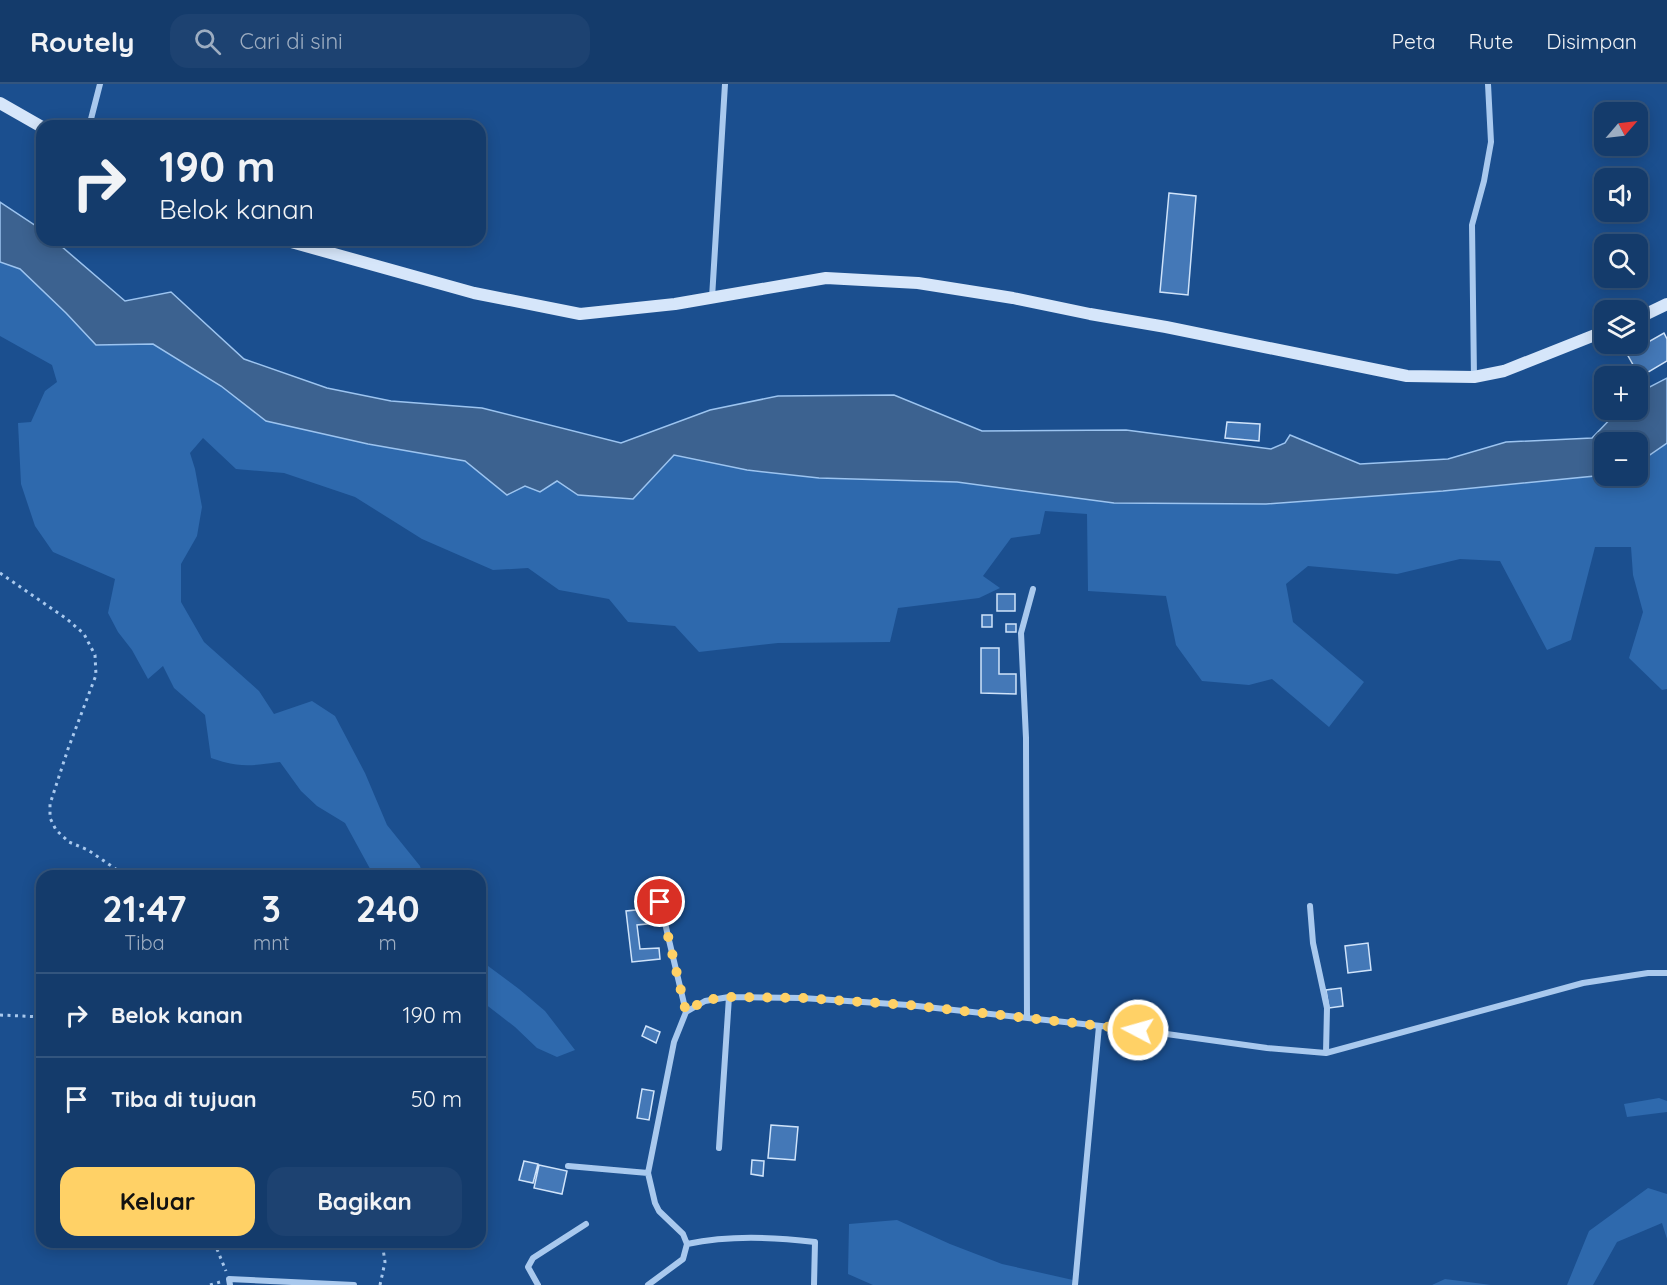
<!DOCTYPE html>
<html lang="id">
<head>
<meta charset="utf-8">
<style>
	:root { --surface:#143b6b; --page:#1d4271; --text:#f1f3f6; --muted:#9dadc1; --line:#33557e; --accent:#ffd166 }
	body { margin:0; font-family:Quicksand,sans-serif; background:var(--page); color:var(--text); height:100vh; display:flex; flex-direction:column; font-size:22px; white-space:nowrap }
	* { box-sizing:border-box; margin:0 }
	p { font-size:20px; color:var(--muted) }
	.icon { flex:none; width:33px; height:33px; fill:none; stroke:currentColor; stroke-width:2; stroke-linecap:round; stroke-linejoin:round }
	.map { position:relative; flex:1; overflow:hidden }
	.panel { position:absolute; left:36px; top:786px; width:450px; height:378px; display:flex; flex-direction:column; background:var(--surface); border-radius:18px; box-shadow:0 3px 15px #0003,0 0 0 2px var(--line) }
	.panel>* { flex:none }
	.banner { position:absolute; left:36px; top:36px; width:450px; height:126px; border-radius:18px; box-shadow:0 3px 15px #0003,0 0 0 2px var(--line); background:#143b6b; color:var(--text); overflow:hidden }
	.needle { width:39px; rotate:62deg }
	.tools { position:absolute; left:1594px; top:18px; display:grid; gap:12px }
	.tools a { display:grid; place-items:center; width:54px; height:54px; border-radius:12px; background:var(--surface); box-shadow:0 3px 15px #0003,0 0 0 2px var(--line); font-size:30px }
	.pin { position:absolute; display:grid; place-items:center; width:51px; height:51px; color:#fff; margin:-26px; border:3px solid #fff; border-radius:50%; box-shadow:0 2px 6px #0007 }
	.me { position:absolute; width:66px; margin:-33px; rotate:276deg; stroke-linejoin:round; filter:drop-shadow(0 0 4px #0008) }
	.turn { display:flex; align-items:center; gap:21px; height:126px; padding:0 24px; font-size:27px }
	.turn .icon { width:78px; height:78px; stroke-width:2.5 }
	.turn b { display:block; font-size:42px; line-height:51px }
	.eta { display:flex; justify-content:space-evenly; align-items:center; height:102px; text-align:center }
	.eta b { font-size:36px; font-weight:700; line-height:42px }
	.button { display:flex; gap:12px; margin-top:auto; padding:12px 24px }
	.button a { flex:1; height:69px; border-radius:18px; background:var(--accent); color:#111; font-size:24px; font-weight:700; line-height:69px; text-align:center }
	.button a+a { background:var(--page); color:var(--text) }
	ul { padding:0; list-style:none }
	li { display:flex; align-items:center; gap:18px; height:84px; padding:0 24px; border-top:2px solid var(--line) }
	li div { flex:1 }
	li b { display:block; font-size:22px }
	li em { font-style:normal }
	header { display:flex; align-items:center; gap:36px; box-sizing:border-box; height:84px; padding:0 30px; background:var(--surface); border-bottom:2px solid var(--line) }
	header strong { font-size:28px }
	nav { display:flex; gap:33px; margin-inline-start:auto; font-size:21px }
	.search { width:420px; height:54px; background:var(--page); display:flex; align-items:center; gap:15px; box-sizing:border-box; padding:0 21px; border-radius:18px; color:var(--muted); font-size:22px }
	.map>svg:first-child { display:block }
	.green { fill:#2e69ad }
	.water { fill:#3c6290; stroke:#9cc4f0; stroke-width:1.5 }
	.building { fill:#4478b7; stroke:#cfe3fa; stroke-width:1.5 }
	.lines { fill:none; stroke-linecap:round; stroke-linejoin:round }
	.path { stroke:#a9c9ee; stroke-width:3; stroke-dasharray:3 4.5; stroke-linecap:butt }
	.street { stroke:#a9c9ee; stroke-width:6 }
	.secondary { stroke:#d6e6fa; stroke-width:12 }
	.route { stroke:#ffd166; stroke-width:10; stroke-dasharray:0 18 }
</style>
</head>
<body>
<header>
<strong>Routely</strong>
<div class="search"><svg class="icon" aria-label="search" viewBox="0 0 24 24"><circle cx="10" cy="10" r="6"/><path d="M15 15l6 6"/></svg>Cari di sini</div>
<nav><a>Peta</a><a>Rute</a><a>Disimpan</a></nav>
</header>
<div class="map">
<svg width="1667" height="1201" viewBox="0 0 1667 1201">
	<rect width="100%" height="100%" fill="#1b4f8f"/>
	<path class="green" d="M0 178 20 185 66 229 96 261 153 260 221 302 266 337 368 360 465 377 507 411 525 402 540 408 557 397 578 411 633 415 674 371 747 386 819 394 957 398 1266 420 1443 407 1605 391 1638 392V379L1667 359V605L1662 606 1629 574 1643 528 1633 491 1631 463H1595L1571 556 1547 566 1500 477 1460 475 1397 490 1308 482 1286 500 1293 538 1364 598 1329 643 1272 595 1249 601 1202 597 1176 561 1166 512 1088 507 1087 430 1045 427 1040 450 1011 454 983 492 1000 504 979 514 898 524 890 558 778 559 699 568 675 542 628 538 609 515 559 506 528 484 493 486 422 455 355 413 284 389 236 385 203 354 190 369 195 385 202 423 197 452 181 480V518L204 558 259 607 274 630 312 617 335 632 365 689 387 741 420 782 423 792H374L345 739 317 722 301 707 280 678C250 682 240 684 211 674L205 631 174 604 163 582 148 595 132 566 118 548 108 529 115 495 53 468 35 442 21 400 18 339 31 338 45 307 57 298 52 281 0 252Z
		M480 876 519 905 545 927 575 966 557 973 537 964 515 943 480 916Z
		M1659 1014 1667 1017V1028L1627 1033 1624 1020Z
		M1648 1104 1667 1110V1155L1662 1139 1617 1158 1593 1201H1567L1589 1147Z
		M897 1136 950 1160 1002 1180 1073 1196V1201H873L848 1190 849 1140Z
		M1445 1195 1491 1201H1432Z"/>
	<path class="water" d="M0 118 42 146V156H54L125 217 171 208 244 275 327 304 391 317 482 324 621 359 710 326 778 312 894 311 982 347 1126 346 1271 365 1285 359 1290 351 1360 380 1448 375 1506 358 1592 354 1619 326H1638V309L1667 294V359L1638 379V358H1605V391L1443 407 1266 420 1114 419 957 398 819 394 747 386 674 371 633 415 578 411 557 397 540 408 525 402 507 411 465 377 368 360 266 337 221 302 153 260 96 261 66 229 20 185 0 178Z"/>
	<path class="building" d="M1169 109 1196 112 1188 211 1160 208Z
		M1664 249 1667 255V277L1640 293 1627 270Z
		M1227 338 1260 340 1259 357 1225 354Z
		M997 510H1015V527H997Z
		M982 531H992V543H982Z
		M1006 540H1016V548H1006Z
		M981 564H999V590H1016V610L981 609Z
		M656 824 657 839 637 841 640 865 659 864 660 875 632 878 626 827Z
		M1368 859 1371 886 1348 889 1345 862Z
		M1341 904 1343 922 1329 924 1326 906Z
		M646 942 660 948 656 959 642 952Z
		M642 1005 654 1007 649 1036 637 1034Z
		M771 1041 798 1043 795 1076 768 1074Z
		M752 1076 764 1077 763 1092 751 1090Z
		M524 1077 538 1080 533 1099 519 1096Z
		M539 1081 567 1087 562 1110 534 1104Z"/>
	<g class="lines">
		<path class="path" d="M0 489 67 535 84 550 95 571 96 591 68 665 50 720V734L56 746 69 758 88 766 126 792
			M0 931 42 933
			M214 1158 226 1187
			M210 1201 220 1198
			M380 1201 385 1178 382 1158"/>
		<path class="street" d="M91 35 100 0
			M712 214 725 0
			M1474 293 1472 141 1484 97 1491 58 1488 0
			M1310 822 1313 859 1327 924 1326 969
			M686 928 705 917 729 913 802 914 908 921 1138 946 1267 964 1326 969 1583 899 1648 889H1667
			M1027 934 1026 654 1021 549 1033 505
			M719 1064 729 913
			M568 1082 648 1089
			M687 1160C730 1151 772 1153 815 1158L814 1201
			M230 1201 229 1195 354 1201
			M538 1201 528 1183 533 1174 586 1140
			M648 1201 683 1175 687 1160 683 1150 659 1127 655 1119 648 1089 674 958 686 928 660 818
			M1075 1201 1099 942"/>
		<path class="secondary" d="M0 19 42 43
			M284 156 474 209 580 230 675 220 826 194 918 199 1013 214 1090 230 1166 243 1407 292 1474 293 1504 287 1605 247
			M1638 234 1667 220"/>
	</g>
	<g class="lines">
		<path class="route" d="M660 818 686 928 705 916 729 913 802 914 908 921 1138 946"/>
	</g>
</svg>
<div class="tools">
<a><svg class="needle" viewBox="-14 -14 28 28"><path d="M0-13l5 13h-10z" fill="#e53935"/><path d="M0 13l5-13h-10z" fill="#9dadc1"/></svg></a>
<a><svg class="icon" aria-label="sound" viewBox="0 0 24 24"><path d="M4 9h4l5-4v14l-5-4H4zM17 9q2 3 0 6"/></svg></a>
<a><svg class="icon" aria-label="search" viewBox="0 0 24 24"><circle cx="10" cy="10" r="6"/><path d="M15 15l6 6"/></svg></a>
<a><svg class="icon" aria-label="layers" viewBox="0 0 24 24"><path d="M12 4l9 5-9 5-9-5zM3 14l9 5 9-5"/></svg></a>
<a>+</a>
<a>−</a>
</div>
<div class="pin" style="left:660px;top:818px;background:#d93025"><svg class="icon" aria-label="arrive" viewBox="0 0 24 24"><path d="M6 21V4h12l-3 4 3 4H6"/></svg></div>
<svg class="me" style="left:1138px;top:946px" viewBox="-20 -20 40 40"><circle r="17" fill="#ffd166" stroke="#fff" stroke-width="3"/><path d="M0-11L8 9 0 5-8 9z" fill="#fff"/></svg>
<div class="banner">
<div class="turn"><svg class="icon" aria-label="right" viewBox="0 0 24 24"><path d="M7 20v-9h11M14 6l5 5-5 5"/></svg><div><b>190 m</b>Belok kanan</div></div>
</div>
<section class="panel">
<div class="eta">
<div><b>21:47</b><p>Tiba</p></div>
<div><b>3</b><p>mnt</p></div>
<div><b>240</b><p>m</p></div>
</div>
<ul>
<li><svg class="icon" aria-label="right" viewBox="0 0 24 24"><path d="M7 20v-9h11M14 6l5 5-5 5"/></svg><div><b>Belok kanan</b></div><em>190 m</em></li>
<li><svg class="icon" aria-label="arrive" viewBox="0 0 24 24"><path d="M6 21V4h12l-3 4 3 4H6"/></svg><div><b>Tiba di tujuan</b></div><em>50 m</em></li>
</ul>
<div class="button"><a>Keluar</a><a>Bagikan</a></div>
</section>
</div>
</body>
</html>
